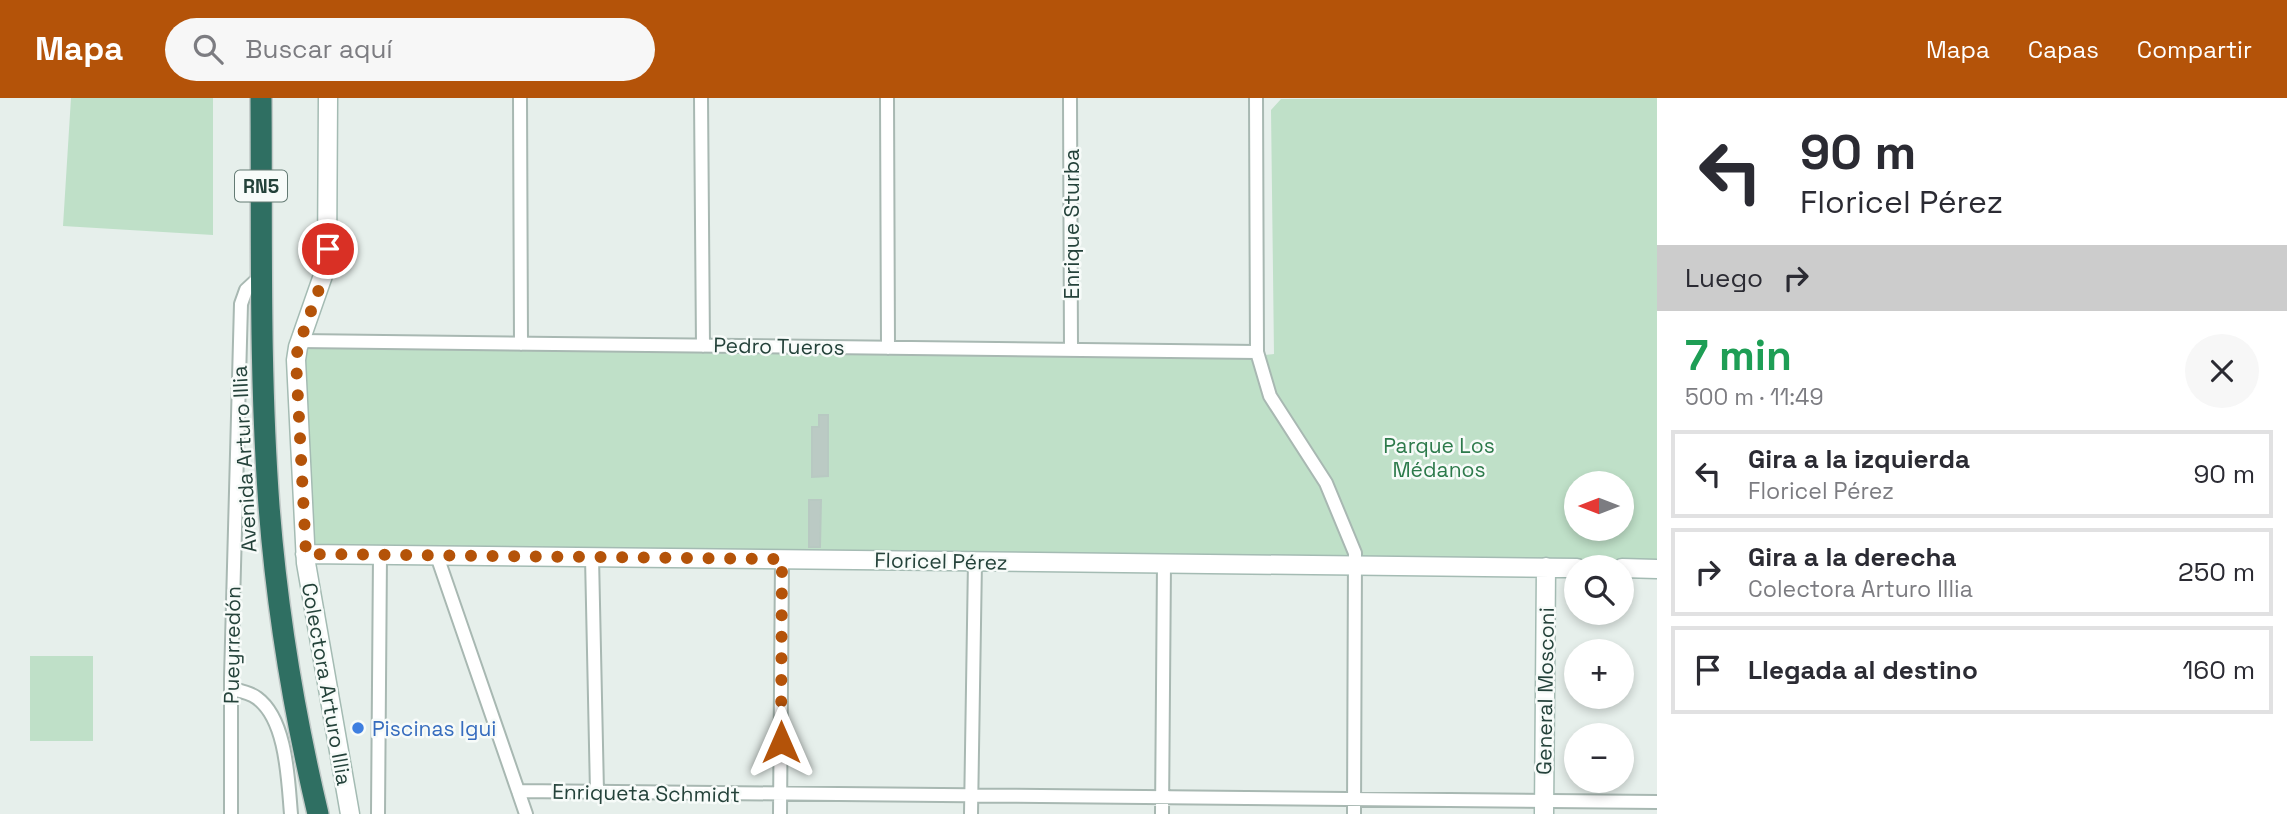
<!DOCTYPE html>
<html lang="es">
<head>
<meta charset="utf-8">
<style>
	:root { --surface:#fff; --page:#f7f7f7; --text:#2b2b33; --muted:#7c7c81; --line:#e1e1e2; --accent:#b45309 }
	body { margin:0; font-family:"Space Grotesk",sans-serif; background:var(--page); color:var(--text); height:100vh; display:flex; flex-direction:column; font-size:26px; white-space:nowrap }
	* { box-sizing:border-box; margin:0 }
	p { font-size:23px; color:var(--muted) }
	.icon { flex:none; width:38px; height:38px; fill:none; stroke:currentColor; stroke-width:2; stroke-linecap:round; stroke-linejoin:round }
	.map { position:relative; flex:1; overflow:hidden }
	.panel { display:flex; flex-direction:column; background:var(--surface); width:630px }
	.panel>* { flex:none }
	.hud { background:#fff; color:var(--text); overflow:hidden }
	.needle { width:46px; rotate:270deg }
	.buttons { position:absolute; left:1564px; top:373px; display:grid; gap:14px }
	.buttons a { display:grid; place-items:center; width:70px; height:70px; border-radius:50%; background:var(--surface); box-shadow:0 4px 10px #0003; font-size:35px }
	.pin { position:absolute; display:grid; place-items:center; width:60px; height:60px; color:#fff; margin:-30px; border:4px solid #fff; border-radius:50%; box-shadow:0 2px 7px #0007 }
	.me { position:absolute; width:77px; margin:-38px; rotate:0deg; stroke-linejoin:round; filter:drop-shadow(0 0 5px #0008) }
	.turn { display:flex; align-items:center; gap:24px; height:147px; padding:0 28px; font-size:32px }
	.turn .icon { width:91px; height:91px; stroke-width:2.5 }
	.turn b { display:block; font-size:49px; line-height:60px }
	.then { display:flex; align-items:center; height:66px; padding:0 28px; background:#0003; gap:14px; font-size:26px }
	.round { display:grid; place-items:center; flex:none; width:74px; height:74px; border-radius:37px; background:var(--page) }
	.summary { display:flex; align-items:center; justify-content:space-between; height:119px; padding:0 28px }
	h1 { font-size:42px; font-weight:800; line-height:52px; color:#1e9e55 }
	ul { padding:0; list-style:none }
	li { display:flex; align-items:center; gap:21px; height:88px; margin:0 14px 10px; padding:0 14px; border:4px solid var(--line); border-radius:0px }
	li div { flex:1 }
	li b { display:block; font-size:26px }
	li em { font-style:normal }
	header { display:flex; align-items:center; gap:42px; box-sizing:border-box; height:98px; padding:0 35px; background:var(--accent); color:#fff }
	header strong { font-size:33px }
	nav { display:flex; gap:38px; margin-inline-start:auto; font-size:24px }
	.search { width:490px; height:63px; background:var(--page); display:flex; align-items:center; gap:18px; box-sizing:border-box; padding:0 24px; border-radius:38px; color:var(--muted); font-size:26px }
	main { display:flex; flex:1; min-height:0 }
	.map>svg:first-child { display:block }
	.green { fill:#bfe0c8; fill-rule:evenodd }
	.building { fill:#bbcac4; stroke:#b8c9c2; stroke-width:2 }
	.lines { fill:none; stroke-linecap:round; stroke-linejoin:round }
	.street-casing { stroke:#a8b8b2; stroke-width:16 }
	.secondary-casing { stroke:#a4bbb3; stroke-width:21 }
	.highway-casing { stroke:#c2cac8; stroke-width:24 }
	.street { stroke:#fff; stroke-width:12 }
	.secondary { stroke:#fff; stroke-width:18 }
	.highway { stroke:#2f6f62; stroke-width:21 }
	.route { stroke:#b45309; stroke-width:12; stroke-dasharray:0 21.6 }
	.shop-dot { fill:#3f7fe0; stroke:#f7fbf9; stroke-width:2.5 }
	.labels { text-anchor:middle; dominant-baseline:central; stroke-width:5; stroke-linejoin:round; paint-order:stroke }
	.shield { fill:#f7fbf9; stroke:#637a73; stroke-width:2 }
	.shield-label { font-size:19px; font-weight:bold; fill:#24423a }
	.street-label { font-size:21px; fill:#24423a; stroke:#f7fbf9 }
	.park-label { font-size:21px; fill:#2d7a4b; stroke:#f7fbf9 }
	.shop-label { font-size:21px; fill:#366cbe; stroke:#f7fbf9; text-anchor:start }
</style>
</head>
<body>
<header>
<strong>Mapa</strong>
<div class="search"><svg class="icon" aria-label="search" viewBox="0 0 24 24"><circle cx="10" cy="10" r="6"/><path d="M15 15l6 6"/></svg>Buscar aquí</div>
<nav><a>Mapa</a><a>Capas</a><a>Compartir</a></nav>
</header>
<main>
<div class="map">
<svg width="1657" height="716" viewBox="0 0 1657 716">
	<rect width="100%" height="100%" fill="#e6efeb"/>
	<path class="green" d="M71 0H213V137L63 128Z
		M1657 0V464L321 449 315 447 313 443 303 257 306 250 310 248 1244 259 1274 256 1271 12 1281 1ZM1577 385H1622V430H1577Z
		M30 558H93V643H30Z"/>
	<path class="building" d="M819 317H828V378L812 379V329H819Z
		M809 402H821L820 449H809Z"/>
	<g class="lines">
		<g class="street-casing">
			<path id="street" d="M520 0 521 246
				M701 0 703 248
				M887 0 888 250
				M1070 0 1071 252
				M1256 0 1257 254 1270 298 1326 385 1355 455 1354 716
				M300 243 1257 254
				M437 458 526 716
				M592 459 597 694
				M231 591C240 593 249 594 257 600 287 622 288 683 291 716
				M518 693 1657 704
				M231 716V581L241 206 246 192 262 177
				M378 716 380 457
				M780 716 782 461
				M971 716 975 463
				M1162 716 1164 465"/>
		</g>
		<g class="secondary-casing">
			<path id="secondary" d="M328 0 327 166 298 249 296 262 306 465 350 716
				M305 456 1577 470
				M1622 470 1657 471
				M1544 716 1546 469"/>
		</g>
		<g class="highway-casing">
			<path id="highway" d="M261 0C262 136 259 272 269 408 277 512 294 615 318 716"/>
		</g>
		<use href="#street" class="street"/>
		<use href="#secondary" class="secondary"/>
		<use href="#highway" class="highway"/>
	</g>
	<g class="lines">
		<path class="route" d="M328 151 323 180 298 249 296 262 306 456 782 461 781 644"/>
	</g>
	<circle class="shop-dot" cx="358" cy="630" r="7"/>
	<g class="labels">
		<rect class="shield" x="235" y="72.5" width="52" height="31" rx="5"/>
		<g class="shield-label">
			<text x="261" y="88">RN5</text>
		</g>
		<g class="street-label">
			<text transform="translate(1071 126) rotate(-90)">Enrique Sturba</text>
			<text transform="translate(779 248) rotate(1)">Pedro Tueros</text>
			<text transform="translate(244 361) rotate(-93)">Avenida Arturo Illia</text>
			<text transform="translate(941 463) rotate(1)">Floricel Pérez</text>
			<text transform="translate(232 547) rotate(-89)">Pueyrredón</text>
			<text transform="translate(327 586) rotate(80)">Colectora Arturo Illia</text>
			<text transform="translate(1545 593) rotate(-89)">General Mosconi</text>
			<text transform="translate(646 695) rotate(1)">Enriqueta Schmidt</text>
		</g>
		<g class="park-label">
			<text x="1439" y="347">Parque Los<tspan x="1439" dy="24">Médanos</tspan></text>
		</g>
		<g class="shop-label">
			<text x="372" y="630">Piscinas Igui</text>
		</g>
	</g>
</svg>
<div class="buttons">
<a><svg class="needle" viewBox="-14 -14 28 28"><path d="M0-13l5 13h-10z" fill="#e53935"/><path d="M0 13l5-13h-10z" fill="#7c7c81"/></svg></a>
<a><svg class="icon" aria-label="search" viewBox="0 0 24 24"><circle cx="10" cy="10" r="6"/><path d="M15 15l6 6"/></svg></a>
<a>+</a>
<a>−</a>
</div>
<div class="pin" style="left:328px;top:151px;background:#d93025"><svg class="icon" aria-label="arrive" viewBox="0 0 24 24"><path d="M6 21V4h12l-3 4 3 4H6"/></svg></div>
<svg class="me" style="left:781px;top:644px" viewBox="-20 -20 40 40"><path d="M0-17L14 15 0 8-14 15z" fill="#b45309" stroke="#fff" stroke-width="4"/></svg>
</div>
<section class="panel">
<div class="hud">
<div class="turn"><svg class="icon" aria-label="left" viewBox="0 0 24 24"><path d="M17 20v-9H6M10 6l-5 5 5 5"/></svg><div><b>90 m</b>Floricel Pérez</div></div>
<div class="then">Luego<svg class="icon" aria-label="right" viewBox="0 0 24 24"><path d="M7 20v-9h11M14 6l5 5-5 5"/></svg></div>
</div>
<div class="summary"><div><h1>7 min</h1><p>500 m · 11:49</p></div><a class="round"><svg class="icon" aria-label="close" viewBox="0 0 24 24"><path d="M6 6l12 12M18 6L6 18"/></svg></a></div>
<ul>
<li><svg class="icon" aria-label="left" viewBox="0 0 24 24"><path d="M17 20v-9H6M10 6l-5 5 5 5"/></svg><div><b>Gira a la izquierda</b><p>Floricel Pérez</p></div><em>90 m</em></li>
<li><svg class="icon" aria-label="right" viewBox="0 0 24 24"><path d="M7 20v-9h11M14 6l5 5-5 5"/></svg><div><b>Gira a la derecha</b><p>Colectora Arturo Illia</p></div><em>250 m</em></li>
<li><svg class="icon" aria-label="arrive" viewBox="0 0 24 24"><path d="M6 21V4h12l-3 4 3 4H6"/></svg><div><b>Llegada al destino</b></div><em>160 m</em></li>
</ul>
</section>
</main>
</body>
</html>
